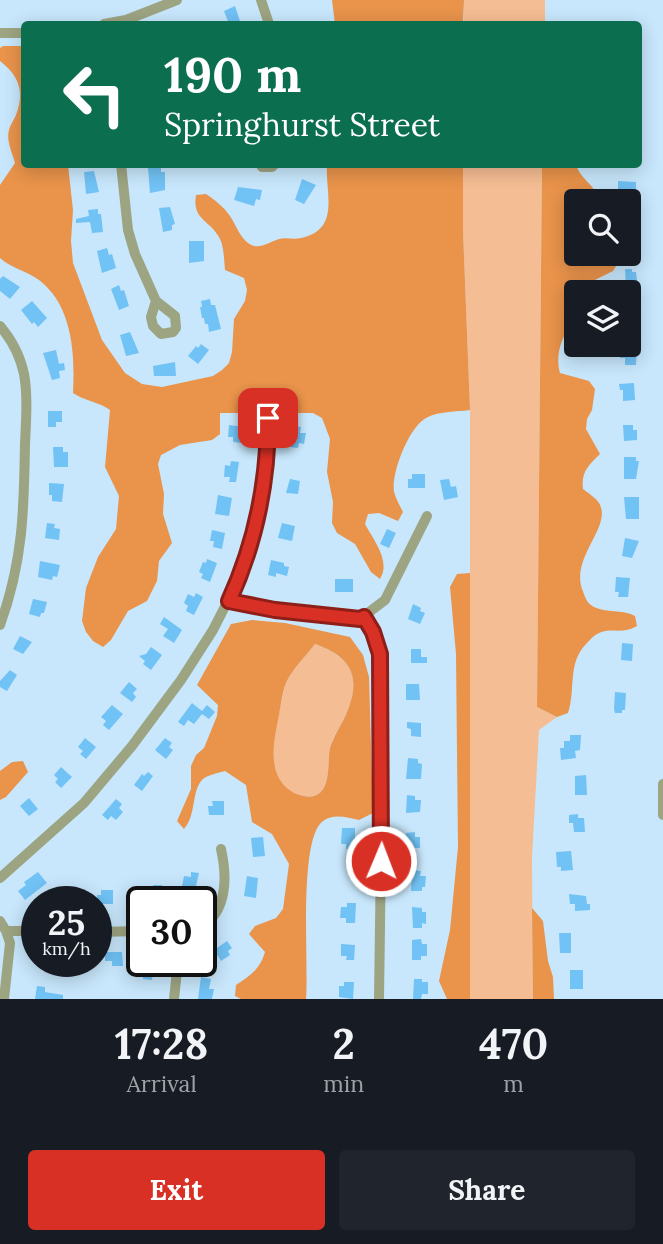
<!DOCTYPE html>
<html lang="en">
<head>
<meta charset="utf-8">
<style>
	:root { --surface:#171b24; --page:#20242c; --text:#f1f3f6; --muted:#9ea1a6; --accent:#d93025 }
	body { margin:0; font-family:Lora,serif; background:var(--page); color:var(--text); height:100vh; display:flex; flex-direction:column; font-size:26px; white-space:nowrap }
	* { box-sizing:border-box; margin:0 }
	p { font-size:23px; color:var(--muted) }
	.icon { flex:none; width:38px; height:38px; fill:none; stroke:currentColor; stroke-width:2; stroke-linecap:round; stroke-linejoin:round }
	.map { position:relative; height:999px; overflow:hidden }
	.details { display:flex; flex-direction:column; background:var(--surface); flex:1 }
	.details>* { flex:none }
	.hud { position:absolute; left:21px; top:21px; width:621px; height:147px; border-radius:7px; box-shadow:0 4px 18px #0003; background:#0b6e4f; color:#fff; overflow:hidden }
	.buttons { position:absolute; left:564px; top:189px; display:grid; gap:14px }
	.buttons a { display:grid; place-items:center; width:77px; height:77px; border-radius:7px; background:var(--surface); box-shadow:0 4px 18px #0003; font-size:35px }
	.speed { position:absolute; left:21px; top:886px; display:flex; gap:14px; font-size:35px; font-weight:700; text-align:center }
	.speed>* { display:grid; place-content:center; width:91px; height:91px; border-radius:50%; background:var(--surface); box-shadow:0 4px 18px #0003; line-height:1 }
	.speed small { font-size:18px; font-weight:400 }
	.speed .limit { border:4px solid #111; border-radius:10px; background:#fff; color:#111 }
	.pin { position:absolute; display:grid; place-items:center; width:60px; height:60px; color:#fff; margin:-30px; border-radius:14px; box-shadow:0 4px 10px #0006 }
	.me { position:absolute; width:77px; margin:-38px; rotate:1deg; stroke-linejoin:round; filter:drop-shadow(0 0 5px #0008) }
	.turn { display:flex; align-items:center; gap:24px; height:147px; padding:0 28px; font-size:32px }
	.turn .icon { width:91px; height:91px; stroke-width:2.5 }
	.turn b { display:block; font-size:49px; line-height:60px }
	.eta { display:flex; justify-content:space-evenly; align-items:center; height:119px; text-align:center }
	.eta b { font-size:42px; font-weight:800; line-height:49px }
	.action { display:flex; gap:14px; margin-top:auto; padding:14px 28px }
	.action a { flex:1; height:80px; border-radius:7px; background:var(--accent); color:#fff; font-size:28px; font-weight:800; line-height:80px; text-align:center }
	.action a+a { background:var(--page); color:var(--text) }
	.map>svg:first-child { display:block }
	.green { fill:#f5bd93 }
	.forest { fill:#e9934b; fill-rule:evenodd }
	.building { fill:#71c2f5 }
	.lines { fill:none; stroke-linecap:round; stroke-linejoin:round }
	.minor { stroke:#9da482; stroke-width:10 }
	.route-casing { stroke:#8d1f18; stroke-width:18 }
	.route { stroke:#d93025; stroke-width:12 }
</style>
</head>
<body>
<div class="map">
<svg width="663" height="999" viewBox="0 0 663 999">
	<rect width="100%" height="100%" fill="#c8e7fc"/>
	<path class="green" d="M464 0H545V24H464Z
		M463 165H542L537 707 557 717 539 730 532 858 533 999H470V410L463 231Z
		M315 644C355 659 362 680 344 719 339 728 332 738 330 748 327 762 332 791 314 796 309 798 298 795 293 793 265 777 274 741 279 714 281 704 282 692 286 683 292 669 306 656 315 644Z"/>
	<path class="forest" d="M332 0H464L463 24H335Z
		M3 46H24V164L68 165 73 210 71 241 73 263 102 340 125 373 142 384 162 387 213 376 222 370 229 363 232 352 234 319 245 301 247 290 244 278 225 270C224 260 224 245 219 237 209 219 192 220 196 195L206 194C215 200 224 207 230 216 236 225 240 237 248 243 258 251 269 242 279 239 286 237 294 240 301 238 341 229 325 193 327 165H463V231L470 410C456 412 438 411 426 418 409 427 391 473 394 492 396 499 400 506 403 512L398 521 379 513 368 514 365 524C374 541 391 561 380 579L371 572 355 544 337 533 332 523 333 502 327 472 330 439 322 418 313 413H220V434L212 440 180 445 161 455 158 464 164 494 163 514 172 543 159 561 157 581 147 601 128 611 111 640 103 647 93 641 86 632 82 621 86 588 98 557 116 529 119 496 105 467 110 410C99 402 85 401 73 393 75 355 73 306 39 280 27 271 11 268 0 258V185L15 163C12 152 6 141 9 130 10 125 14 120 16 115 25 91 19 76 0 61V48Z
		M542 165H576C581 180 596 185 599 201H576V254H612L619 261 613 271 593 281 592 292H576V322C561 333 555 356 560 373L589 381 595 389 592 410 587 419 586 429 600 454C588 466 581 472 583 489 588 493 596 498 599 503 613 526 571 556 582 589 585 596 586 603 594 607 606 613 622 609 635 616L637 626C621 635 612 627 599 633 594 635 590 640 586 644 567 664 576 689 568 713L557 717 537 707Z
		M470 573V999H447L439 981 450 930 458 847 456 654 450 587 457 574Z
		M252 620 285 623 350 637 363 655 369 677 373 813 359 820C347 818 335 813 323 821 298 839 309 964 306 999H241L235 996 236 985C251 975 260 969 265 952L249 934 255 926 276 918 283 909 289 864 272 834 252 822 246 785 225 771C218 773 208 775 203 779 191 790 197 814 184 829L177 821 191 789V766L196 755 204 748 217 716 218 705 197 685 231 624ZM315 644C355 658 362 681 344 719 339 728 333 738 330 748 327 762 332 791 314 796 309 798 298 795 294 793 265 777 274 741 279 715 281 704 282 692 286 683 292 669 306 656 315 644Z
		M23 761 28 772 6 797 0 800V771L12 762Z
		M532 908 543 921 548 961 553 977 554 999H533Z"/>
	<path class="building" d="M235 6 241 24H229L224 11Z
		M161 166V172H165V190L150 193 148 168Z
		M94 171 99 192 86 194 84 172Z
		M302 179 316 185 304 204 295 200Z
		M618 181 636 182V200L624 199V195H618Z
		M238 187 262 190 260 200 256 199 254 206 234 200Z
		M170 207 175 224 172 225V230L163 232 159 208Z
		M98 209V214H101L103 232 92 233 90 222 76 223V219L89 216 88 210Z
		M189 241H204V261L189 263Z
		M107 248 109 255 112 254 116 268 102 273 97 251Z
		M625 269H632V272H636L638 289H626Z
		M3 276 20 287 10 299 0 291V279Z
		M119 285 121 291 124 290 129 306 119 310 111 289Z
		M210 299 211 305H215L221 329 209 332 208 324H205L204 318H202L200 307H202L201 301Z
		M32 301 47 318 38 327 34 322 32 324 21 310Z
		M130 332 139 353 126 356 120 335Z
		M201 344 209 350 198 364 188 356 196 346 198 348Z
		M620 347H637L636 365H625V358H620Z
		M56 350 59 364 64 363 65 370 59 371 60 378 52 380 43 353Z
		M175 362 176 376H154L153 366Z
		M634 383 635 400 623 401V390H620L619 384Z
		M48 411H62V422H56V427H48Z
		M229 425 244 427 242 443 233 442V437H228Z
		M623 425H633V430H637V440L624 441Z
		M293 426 301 427 300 433H306L304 444 299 443 298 448 290 447Z
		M53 447H63V452H68V467H54Z
		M624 457H636V461H639L636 479H624Z
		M231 461 239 462 236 482H229L230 477H224L225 465 230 466Z
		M412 474H425V488H408V479H412Z
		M290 479 300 481 298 494 286 493Z
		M449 479 451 487 456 486 458 497 444 500 440 480Z
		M49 483 64 484 62 502 52 501V495H49Z
		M218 495 232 498 229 516 215 514Z
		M624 497H639V519H626Z
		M47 523 55 524 54 528 60 529 59 540 45 538Z
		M282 523 295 526 292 541 278 538Z
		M387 529 396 533 389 548 380 544Z
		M212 530 225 533 222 549 213 547 214 541H210Z
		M625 538 639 541 632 558 622 556Z
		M207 559 217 563 210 582 201 578 203 574 199 572 203 562 206 563Z
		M271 560 284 563V566L289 567 287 576 276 573V577L268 575Z
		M40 561 60 565 57 577 53 576 52 580 38 577Z
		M616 577 630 578 628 597H618L619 592H615Z
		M335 579H353V592H335Z
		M196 593 203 597 194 615 186 611 188 606 184 603 188 594 194 597Z
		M33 599 47 602 44 613H41L40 617 29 614Z
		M413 604 421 608 420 611 425 613 420 624 408 619Z
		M164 617 182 630 174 643 163 636 168 629 160 624Z
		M20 636 32 642 23 654 13 649Z
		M622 643 633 644 632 661 621 660Z
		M151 647 162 655 151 670 143 664 145 661 139 656 146 654Z
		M411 649H421V657H427V663H411Z
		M10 670 17 675 7 691 0 687V681Z
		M129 682 137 689 133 693 136 697 132 702 120 693Z
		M406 684H419L420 700H406Z
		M615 692 626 693 625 710H622V713H615L614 709Z
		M192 703 202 711 207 705 215 712 209 719 202 714 194 724 188 720 184 726 178 722Z
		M112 705 123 714 109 730 103 725 106 721 101 717Z
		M407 722 421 723V737L411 736V729L407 728Z
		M570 735H581L580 750 575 751 576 758 561 760 560 748H564V741H570Z
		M85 738 96 747 86 759 80 754 83 751 78 747Z
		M165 738 172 743 169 747 173 750 166 759 155 750Z
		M408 758 418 759V763L422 764 421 779H406Z
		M61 767 72 777 61 788 55 782 58 779 54 775Z
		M148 772 153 776 142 791 134 785 142 774 144 776Z
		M586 775 587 795H575V776Z
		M407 795 415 796V800H421L420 812 406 813Z
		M29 798 38 809 29 816 20 806Z
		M116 799 122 804 119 808 123 812 116 820 111 816 108 820 102 815Z
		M212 801H224V815H209L208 806H213Z
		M578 814V818H584L585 832H574L573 823H569V815Z
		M342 828H355V849H346V844H341Z
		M415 832V837H420V848H412V856H405L406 833Z
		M263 837 265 856 253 857 251 838Z
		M571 851 573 870 561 871V867H557L556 852Z
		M412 870 421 871 420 876H426L425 887H422V891H411Z
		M38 872 47 883 25 900 18 891 26 885 24 882Z
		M191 872 199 873 194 894 186 892 187 887 182 886 184 876 191 877Z
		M247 876 258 878 256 898 244 896Z
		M153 885H162L164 898 145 899V889H153Z
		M101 890H113V904H97V895H101Z
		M569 894 586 896 587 904H590V910L575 911V904H570Z
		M347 903H356L355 923H346V918H340L341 907H347Z
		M412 907 422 908V912H426V924L422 923V928H413Z
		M559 933H571V953H560Z
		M421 939 422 944H427V956H421V960H412V940Z
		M227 941 232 948 228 951 230 955 221 961 214 950Z
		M341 944 355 945 354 960H346L347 956H341Z
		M105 952H122L123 966H112V961H105Z
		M146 961H154L152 980 143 979V974L139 973 140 962 146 963Z
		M570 970H583V989H570Z
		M201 977 211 979 209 989H214L212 999H198Z
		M414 979H422V982H428V994H422L421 999H413Z
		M344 982H354L353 999 339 997V986H344Z
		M37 986 45 987V992L63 995V999H35Z"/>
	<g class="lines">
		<path class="minor" d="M261 0 269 24
			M104 24 126 20 177 0
			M0 33H24
			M121 164 128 230 135 254 156 301
			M260 164 262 167H272L275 164
			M156 301 175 316 176 328 173 332 161 334 153 326 151 317Z
			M0 326C12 340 20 355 24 374 28 396 26 421 25 444 24 510 23 562 0 625
			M229 601 275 610 360 619 385 600 427 516
			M364 617 373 632 380 654 382 779 379 999
			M663 784V815
			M0 878 84 803 132 746 181 680 213 630 245 567 258 514 268 440V418
			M0 921 6 931H37
			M201 927C228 911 227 876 221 849
			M96 932 142 931
			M4 999 10 943 6 931
			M174 999 178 961"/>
	</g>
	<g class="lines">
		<g class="route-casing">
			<path id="route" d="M268 418C268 480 255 544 229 601L275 610 360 619 364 617 373 632 380 654 381 861"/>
		</g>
		<use href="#route" class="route"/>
	</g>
</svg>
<div class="buttons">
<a><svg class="icon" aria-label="search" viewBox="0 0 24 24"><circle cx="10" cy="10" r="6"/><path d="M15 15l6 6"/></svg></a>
<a><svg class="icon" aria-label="layers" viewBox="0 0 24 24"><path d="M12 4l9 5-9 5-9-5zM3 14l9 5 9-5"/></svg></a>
</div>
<div class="speed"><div>25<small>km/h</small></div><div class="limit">30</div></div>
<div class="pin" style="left:268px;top:418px;background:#d93025"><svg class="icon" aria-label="arrive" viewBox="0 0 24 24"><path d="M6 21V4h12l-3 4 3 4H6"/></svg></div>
<svg class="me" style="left:381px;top:861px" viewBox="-20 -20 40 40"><circle r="17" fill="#d93025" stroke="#fff" stroke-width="3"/><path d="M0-11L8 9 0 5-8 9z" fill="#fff"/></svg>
<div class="hud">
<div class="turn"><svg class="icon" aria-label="left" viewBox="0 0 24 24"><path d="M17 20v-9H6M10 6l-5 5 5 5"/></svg><div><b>190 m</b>Springhurst Street</div></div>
</div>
</div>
<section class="details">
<div class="eta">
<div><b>17:28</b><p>Arrival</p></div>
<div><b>2</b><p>min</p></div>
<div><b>470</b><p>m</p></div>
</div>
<div class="action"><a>Exit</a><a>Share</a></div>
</section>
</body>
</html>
